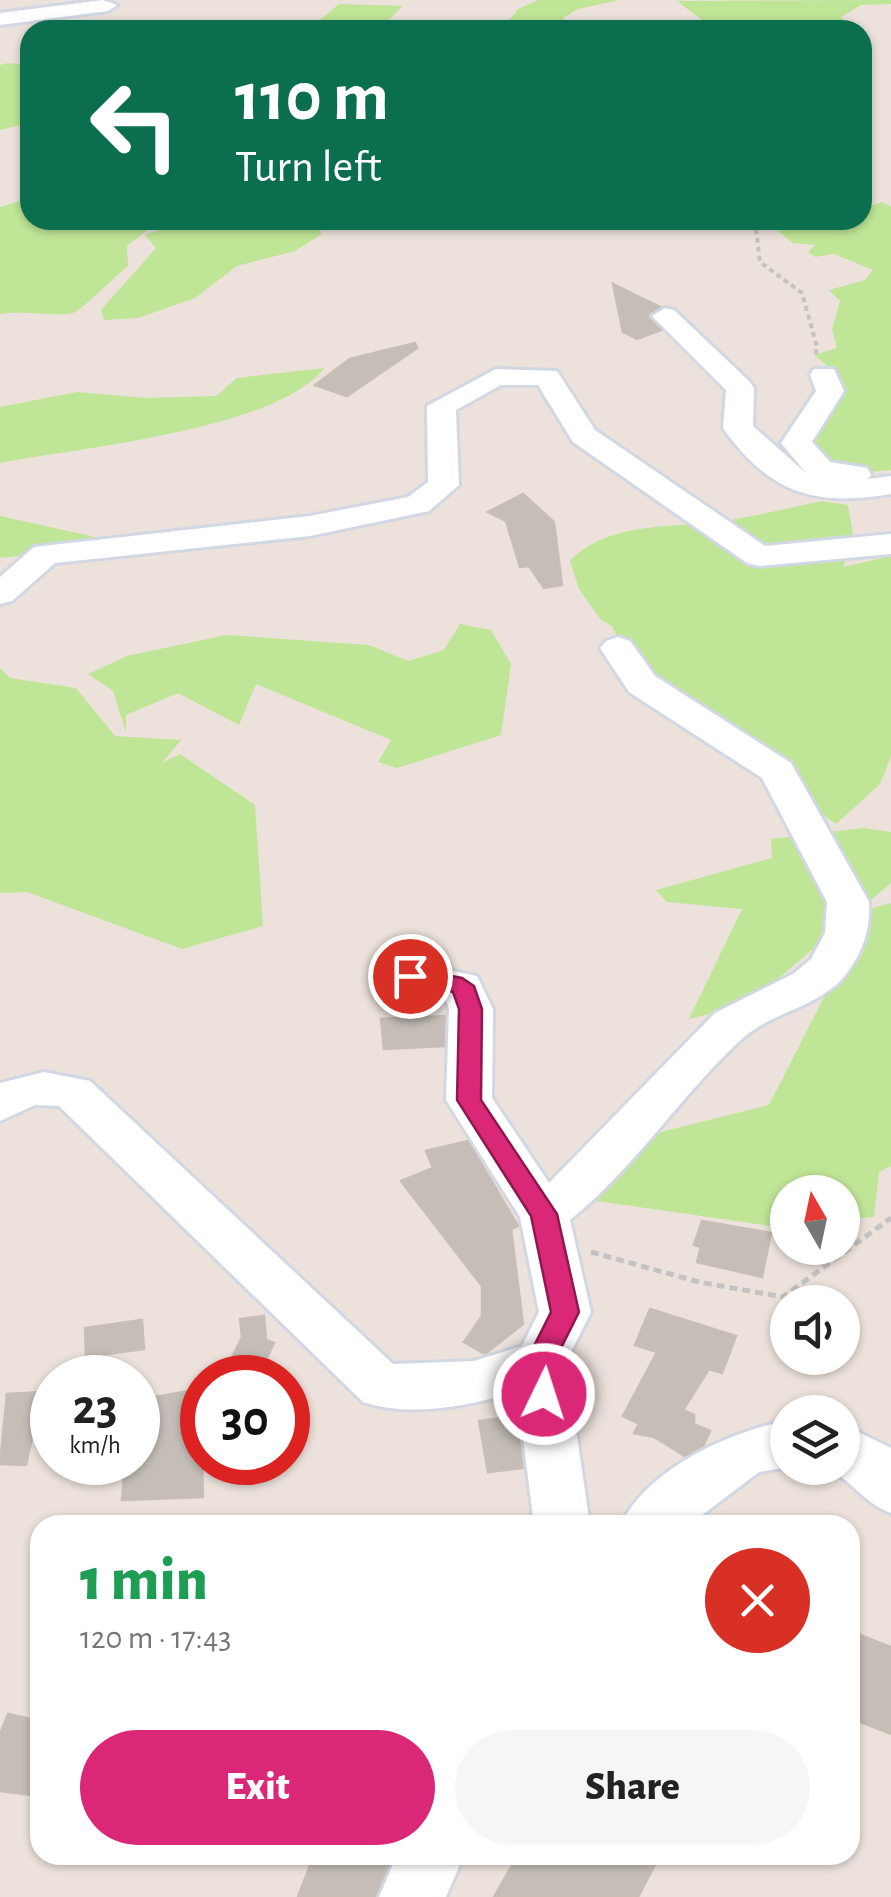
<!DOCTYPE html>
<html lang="en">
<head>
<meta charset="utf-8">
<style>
	:root { --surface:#fff; --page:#f6f6f6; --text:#222; --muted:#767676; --accent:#db2777 }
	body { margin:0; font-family:"Alegreya Sans",sans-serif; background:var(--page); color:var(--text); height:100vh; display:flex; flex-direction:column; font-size:38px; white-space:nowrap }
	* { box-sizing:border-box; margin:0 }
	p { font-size:32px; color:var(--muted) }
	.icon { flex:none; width:55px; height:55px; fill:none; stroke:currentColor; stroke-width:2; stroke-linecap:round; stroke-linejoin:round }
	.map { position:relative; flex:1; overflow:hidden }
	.drawer { position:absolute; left:30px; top:1515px; width:830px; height:350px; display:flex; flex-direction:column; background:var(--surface); border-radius:30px; box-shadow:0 2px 8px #0004 }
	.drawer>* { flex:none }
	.banner { position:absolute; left:20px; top:20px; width:852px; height:210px; border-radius:30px; box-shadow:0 2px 8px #0004; background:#0b6e4f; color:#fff; overflow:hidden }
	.needle { width:65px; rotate:351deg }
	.buttons { position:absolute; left:770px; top:1175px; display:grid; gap:20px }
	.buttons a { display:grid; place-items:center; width:90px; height:90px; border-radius:50%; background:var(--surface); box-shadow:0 2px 8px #0004; font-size:50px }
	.speed { position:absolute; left:30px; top:1355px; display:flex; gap:20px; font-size:50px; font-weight:700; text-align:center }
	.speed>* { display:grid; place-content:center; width:130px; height:130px; border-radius:50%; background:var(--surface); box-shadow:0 2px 8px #0004; line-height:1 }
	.speed small { font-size:25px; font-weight:400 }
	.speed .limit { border:15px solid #d22; background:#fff; color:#111 }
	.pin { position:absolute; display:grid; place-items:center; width:85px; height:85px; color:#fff; margin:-42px; border:5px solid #fff; border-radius:50%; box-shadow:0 2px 10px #0007 }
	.me { position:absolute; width:110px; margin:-55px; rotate:4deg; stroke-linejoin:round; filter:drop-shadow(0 0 8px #0008) }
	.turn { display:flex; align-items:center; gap:35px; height:210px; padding:0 50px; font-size:45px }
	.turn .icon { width:130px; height:130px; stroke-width:2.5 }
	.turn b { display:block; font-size:70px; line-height:85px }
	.round { display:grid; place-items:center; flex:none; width:105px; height:105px; border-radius:52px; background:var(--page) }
	.headline { display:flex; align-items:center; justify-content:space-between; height:170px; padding:0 50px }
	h1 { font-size:60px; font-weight:800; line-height:75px; color:#1e9e55 }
	.primary-button { display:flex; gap:20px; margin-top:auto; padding:20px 50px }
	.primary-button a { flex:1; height:115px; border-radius:60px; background:var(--accent); color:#fff; font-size:40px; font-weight:800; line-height:115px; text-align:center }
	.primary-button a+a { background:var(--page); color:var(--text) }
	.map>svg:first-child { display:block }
	.green { fill:#bfe596 }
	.building { fill:#c4beb7; stroke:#c8beb5; stroke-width:2.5 }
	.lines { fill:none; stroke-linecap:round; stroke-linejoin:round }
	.minor-casing { stroke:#d1d7e3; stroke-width:6 }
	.path-far1 { stroke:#c3c3c3; stroke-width:4; stroke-dasharray:5 4; stroke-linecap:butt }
	.path { stroke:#c3c3c3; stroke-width:5; stroke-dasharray:8 5; stroke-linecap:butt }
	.minor { fill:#fff; fill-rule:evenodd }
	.route { fill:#db2777; stroke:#8e194d; stroke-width:2.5 }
</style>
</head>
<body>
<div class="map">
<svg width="891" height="1897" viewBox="0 0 891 1897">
	<rect width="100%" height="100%" fill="#ece2db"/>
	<path class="green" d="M538 0H619L578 9 563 18 575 30H464L508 22 518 9Z
		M891 0V4L861 5 841 17 851 30H715L677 1Z
		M339 4 403 6 378 30H308Z
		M8 63 30 65V123L0 130V65Z
		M30 198V220H160L127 246 128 266C116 275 81 311 73 313 58 317 22 310 0 314V207Z
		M882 202 891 207V470L861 473 803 456 837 374 814 355 837 348 832 329 840 301 829 290 865 280 873 270 834 254 815 257 808 252 815 245 793 243 778 231 832 220H862L863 209Z
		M187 220H313L322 234 295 251 237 266 195 298 138 318 104 320 101 310 156 248 145 235Z
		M324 368C277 430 77 448 0 463V407L77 392 145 398 216 396 237 378Z
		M822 501 848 505 853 535 843 567 891 556V756L880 784 836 824 765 774 633 668 612 626 601 620 579 589 570 561C611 519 677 529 731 520 762 515 792 507 822 501Z
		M0 516 127 544 0 558Z
		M460 624 491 630 511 664 501 735 397 768 378 762 391 740 256 684 239 725 178 693 126 715V732L113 691 88 674 127 656 226 635 369 645 408 661 444 650Z
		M0 668 10 678 76 688 115 736 181 740 162 763 180 754 255 805 263 926 182 949 27 892 0 893Z
		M864 828 891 832V883L747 1005 689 1019 742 909 667 902 656 890 772 858 771 839Z
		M891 903V1166L879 1172 874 1217 843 1219 842 1192H788L787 1225 771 1226 590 1200 645 1136 769 1105 869 909Z"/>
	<path class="building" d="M613 284 660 307 648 316 661 330 637 339 623 332Z
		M415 343 417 348 347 396 315 385 350 359Z
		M523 494 554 522 562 585 544 588 529 566 520 567 506 521 488 512Z
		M445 1016 444 1046 384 1049 381 1019Z
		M468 1141 518 1226 511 1229 523 1324 485 1354 464 1342 482 1316V1286L401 1181 433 1168 426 1151Z
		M702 1221 771 1233 762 1277 697 1262 701 1247 694 1245Z
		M650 1309 736 1336 722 1373 709 1369 683 1410 694 1415V1424L710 1431 703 1446 685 1456 654 1437 634 1433 639 1424 623 1416 657 1352 635 1345Z
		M264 1316 266 1340 274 1343 257 1378H222L242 1337 240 1319Z
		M142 1320 144 1349 86 1357 85 1328Z
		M200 1389 203 1497 122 1500 125 1462H138V1400Z
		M42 1392 26 1465 0 1464 7 1394Z
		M516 1416 523 1468 488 1472 479 1421Z
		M850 1631 891 1647V1734L850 1718Z
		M8 1714 40 1721V1796L0 1791V1734Z
		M314 1855H393L375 1897H298Z
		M518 1855H660L638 1897H494Z"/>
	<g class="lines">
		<g class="minor-casing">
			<path id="minor" d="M103 0 117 5 108 11 0 25V13Z
				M665 308 674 310 750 382 754 388 753 426 807 474 781 443 816 391 810 375 814 369H834L844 391 812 442 830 462 867 468 871 475 868 479 891 476V494C815 507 769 493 723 428L726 390 652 316Z
				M496 369 557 371 595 430 765 546 891 534V554L759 566 747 563 573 442 538 385H501L456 410 459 485 429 511 310 536 55 563 12 601 0 604V577L34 547 310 516 408 497 428 482 427 406Z
				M618 637 630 641 655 676 791 763 869 902C871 931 861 957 842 979 815 1008 773 1012 744 1037 681 1094 636 1167 570 1220L591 1312 566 1362 590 1525H534L517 1391C471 1406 410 1418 363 1402L59 1106 35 1105 0 1121V1083L44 1072 90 1081 393 1364 474 1361 522 1346 539 1312 520 1217 446 1100 449 1009 445 997 395 986 388 976 395 966 410 962 477 976 493 1009 492 1098 549 1183 715 1013 793 974 811 959 825 933 827 902 762 778 629 692 600 648 606 641Z
				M788 1421V1467L759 1472 689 1525H621C646 1470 731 1430 788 1421Z
				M842 1424 891 1448V1513C866 1504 852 1482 829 1468H842Z
				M397 1855H464L446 1897H379Z"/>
		</g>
		<path class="path-far1" d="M755 220 760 262 802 293 817 347 815 357"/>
		<path class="path" d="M591 1252 699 1282 783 1297 891 1218"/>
		<use href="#minor" class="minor"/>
	</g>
	<path class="route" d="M410 968 462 978 474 986 482 1009 481 1100 557 1214 579 1312 554 1362 559 1394 555 1403H534L526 1362 551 1312 531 1216 457 1100 459 1009 453 992 402 981 399 976Z"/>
</svg>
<div class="buttons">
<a><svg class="needle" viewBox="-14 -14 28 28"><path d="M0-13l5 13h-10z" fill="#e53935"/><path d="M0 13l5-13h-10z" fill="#767676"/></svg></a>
<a><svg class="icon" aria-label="sound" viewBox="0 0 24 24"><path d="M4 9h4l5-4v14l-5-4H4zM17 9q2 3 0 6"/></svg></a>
<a><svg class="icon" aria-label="layers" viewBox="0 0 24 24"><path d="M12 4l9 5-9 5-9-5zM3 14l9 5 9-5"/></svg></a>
</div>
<div class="speed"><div>23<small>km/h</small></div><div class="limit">30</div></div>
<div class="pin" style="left:410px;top:976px;background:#d93025"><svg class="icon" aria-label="arrive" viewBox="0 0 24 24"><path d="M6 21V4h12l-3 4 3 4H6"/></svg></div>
<svg class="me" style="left:544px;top:1394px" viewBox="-20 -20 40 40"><circle r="17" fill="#db2777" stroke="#fff" stroke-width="3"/><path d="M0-11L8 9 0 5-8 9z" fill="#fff"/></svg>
<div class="banner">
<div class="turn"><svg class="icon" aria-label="left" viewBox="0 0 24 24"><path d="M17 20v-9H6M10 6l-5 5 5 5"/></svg><div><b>110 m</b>Turn left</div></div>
</div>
<section class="drawer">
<div class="headline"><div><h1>1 min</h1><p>120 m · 17:43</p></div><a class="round" style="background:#d93025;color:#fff"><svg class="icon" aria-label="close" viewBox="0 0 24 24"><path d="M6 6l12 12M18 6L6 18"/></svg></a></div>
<div class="primary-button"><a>Exit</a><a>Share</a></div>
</section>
</div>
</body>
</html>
